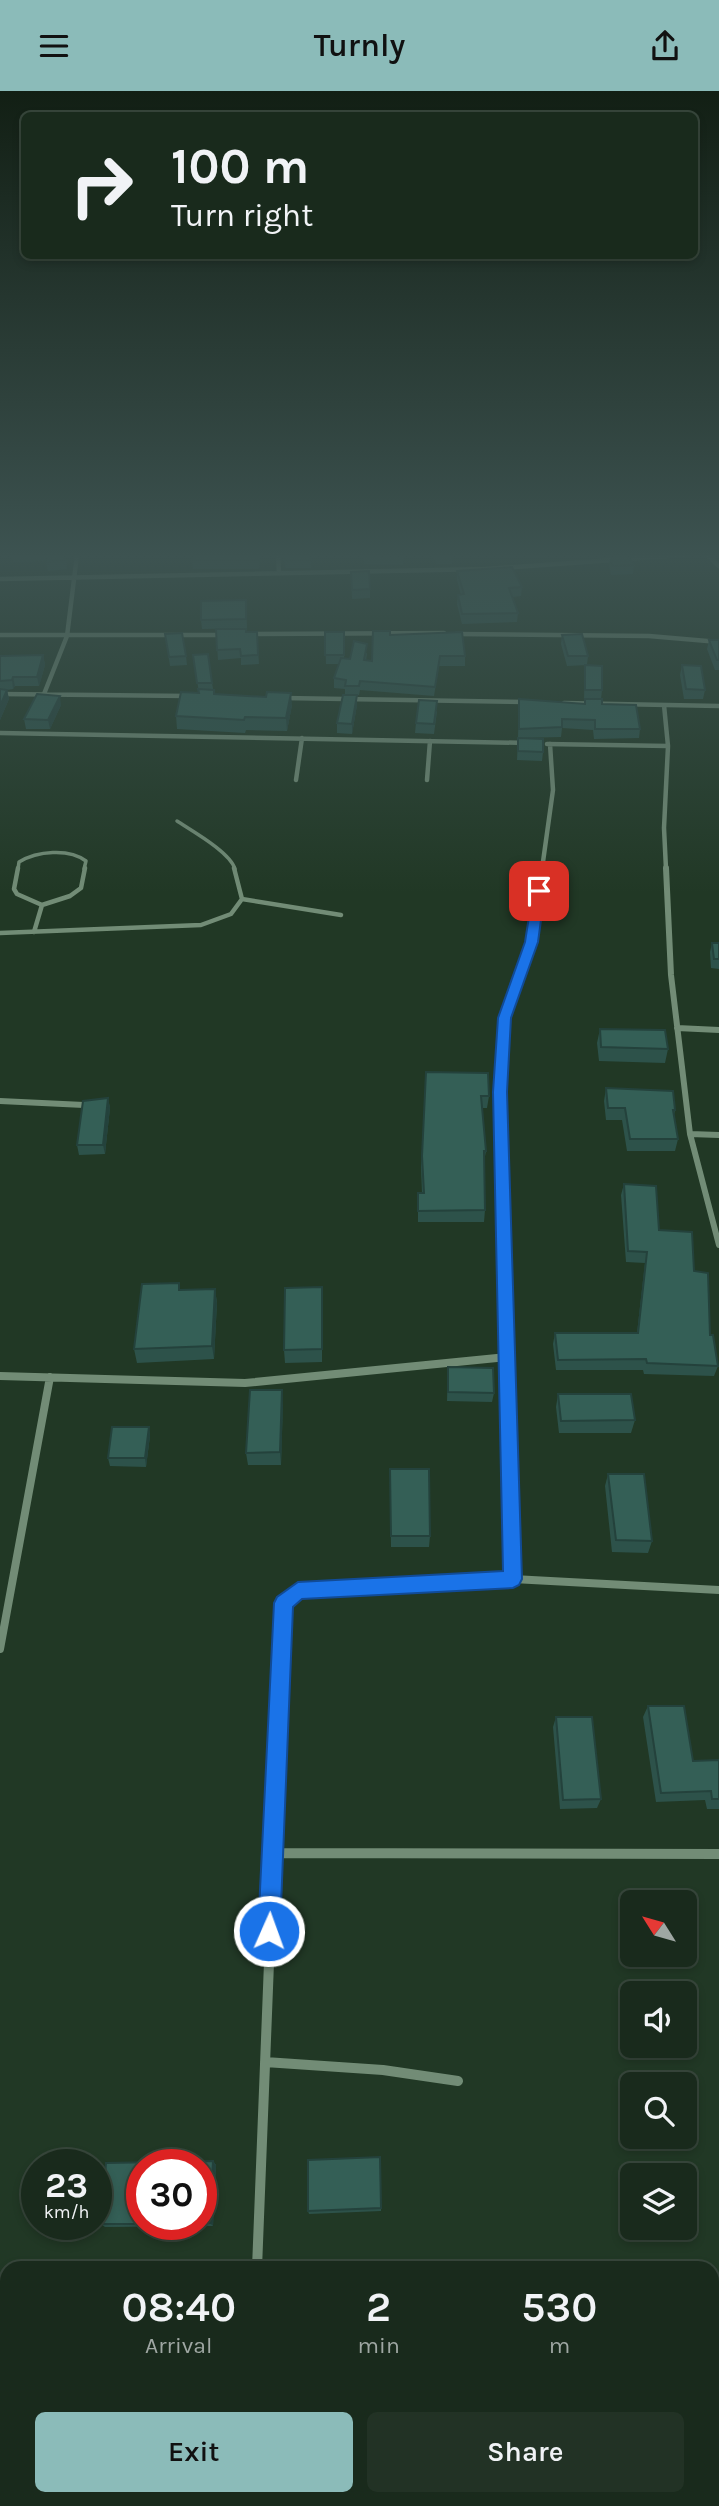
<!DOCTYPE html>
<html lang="en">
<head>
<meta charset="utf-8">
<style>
	:root { --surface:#192a1c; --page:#223225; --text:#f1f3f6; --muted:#9fa7a3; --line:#37463b; --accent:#8bbbb9 }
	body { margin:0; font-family:Karla,sans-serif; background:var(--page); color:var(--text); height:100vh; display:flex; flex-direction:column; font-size:26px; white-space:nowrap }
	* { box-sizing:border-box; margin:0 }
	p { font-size:23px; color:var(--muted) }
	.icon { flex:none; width:38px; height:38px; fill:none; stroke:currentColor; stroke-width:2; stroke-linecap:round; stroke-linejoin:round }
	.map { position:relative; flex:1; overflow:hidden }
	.drawer { position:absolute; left:0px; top:2170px; width:719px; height:245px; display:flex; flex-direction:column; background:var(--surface); border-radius:21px 21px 0 0; box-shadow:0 4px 10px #0003,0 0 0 2px var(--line) }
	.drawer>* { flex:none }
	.guide { position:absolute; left:21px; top:21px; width:677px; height:147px; border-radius:10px; box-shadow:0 4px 10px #0003,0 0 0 2px var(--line); background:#192a1c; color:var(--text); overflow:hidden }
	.needle { width:46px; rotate:307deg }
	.tools { position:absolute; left:620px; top:1799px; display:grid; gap:14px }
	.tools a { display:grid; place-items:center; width:77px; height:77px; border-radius:10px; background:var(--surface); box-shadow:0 4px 10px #0003,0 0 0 2px var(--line); font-size:35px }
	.speed { position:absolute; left:21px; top:2058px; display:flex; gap:14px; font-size:35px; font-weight:700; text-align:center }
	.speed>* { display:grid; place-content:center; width:91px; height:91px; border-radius:50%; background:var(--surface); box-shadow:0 4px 10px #0003,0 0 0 2px var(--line); line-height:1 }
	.speed small { font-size:18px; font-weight:400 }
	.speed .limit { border:10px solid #d22; background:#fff; color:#111 }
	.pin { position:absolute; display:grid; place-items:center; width:60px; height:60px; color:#fff; margin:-30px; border-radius:14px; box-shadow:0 4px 10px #0006 }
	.me { position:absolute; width:77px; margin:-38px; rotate:2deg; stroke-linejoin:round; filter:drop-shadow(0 0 5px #0008) }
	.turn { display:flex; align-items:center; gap:24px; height:147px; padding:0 35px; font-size:32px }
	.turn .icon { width:91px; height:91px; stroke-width:2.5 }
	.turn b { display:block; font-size:49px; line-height:60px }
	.eta { display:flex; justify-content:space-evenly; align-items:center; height:119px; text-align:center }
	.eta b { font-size:42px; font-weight:600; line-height:49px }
	.action { display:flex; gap:14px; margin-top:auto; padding:14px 35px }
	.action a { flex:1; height:80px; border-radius:10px; background:var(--accent); color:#111; font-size:28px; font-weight:600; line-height:80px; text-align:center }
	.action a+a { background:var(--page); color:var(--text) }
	header { display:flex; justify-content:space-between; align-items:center; height:91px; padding:0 35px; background:var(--accent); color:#111; font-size:32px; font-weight:600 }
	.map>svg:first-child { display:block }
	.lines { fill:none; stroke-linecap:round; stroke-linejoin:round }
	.path { stroke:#627565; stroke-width:5; stroke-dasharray:5 8; stroke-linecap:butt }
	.service-far1 { stroke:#728c76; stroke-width:3.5 }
	.service { stroke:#728c76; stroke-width:4.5 }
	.minor-far3 { stroke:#728c76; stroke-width:4.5 }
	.minor-far2 { stroke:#728c76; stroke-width:6 }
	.minor-far1 { stroke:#728c76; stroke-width:8 }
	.minor { stroke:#728c76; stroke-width:10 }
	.wall { fill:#2d524a; fill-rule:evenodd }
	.shaded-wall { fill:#24423c }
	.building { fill:#345f56; stroke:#24423c; stroke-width:2 }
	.route { fill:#1a73e8; stroke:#114b97; stroke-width:2 }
</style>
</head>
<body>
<header><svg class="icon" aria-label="menu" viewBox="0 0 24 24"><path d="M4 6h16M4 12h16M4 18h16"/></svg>Turnly<svg class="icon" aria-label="share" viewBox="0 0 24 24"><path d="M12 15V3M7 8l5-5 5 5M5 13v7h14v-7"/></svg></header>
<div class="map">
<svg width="719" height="2415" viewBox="0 0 719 2415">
	<rect width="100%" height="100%" fill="#213825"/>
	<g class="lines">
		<path class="path" d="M712 2293 719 2291"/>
		<path class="service-far1" d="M177 730C192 740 230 761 235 778
			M18 778 19 771C37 760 69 757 86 770L84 778"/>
		<path class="service" d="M18 777 14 798 17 803 42 814
			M242 808 341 824
			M42 814 70 805 81 797 85 777
			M34 841 42 814
			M0 842 201 834 231 823 242 808 234 777"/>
		<path class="minor-far3" d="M278 464 279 482
			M707 464 719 475
			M0 488 486 478 683 464
			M249 543 444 542
			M456 543 649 545 719 551
			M0 544H223
			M0 603 188 605
			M44 603 67 545 77 464
			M284 607 528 611
			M564 612 719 615
			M0 642 528 652
			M547 653 668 655 664 614
			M296 689 302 647
			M427 689 430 650
			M542 778 553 699 550 653
			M666 778 664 737 668 655"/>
		<path class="minor-far2" d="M666 777 671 884 690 1043 719 1154
			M677 937 719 939
			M0 1010 84 1014
			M690 1043 719 1044
			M505 1187 500 1001 504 927 532 851 542 777"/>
		<path class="minor-far1" d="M505 1186 513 1488
			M0 1285 245 1292 507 1266
			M0 1558 50 1286
			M275 1721 283 1512 298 1499 513 1488 719 1499"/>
		<path class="minor" d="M272 1762 719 1763
			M265 1971 383 1979 458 1990
			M257 2177 275 1719
			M0 2360H7"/>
	</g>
	<path class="wall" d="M12 464H66L67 478 48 480 46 470 13 471Z
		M262 464 259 478H193L192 469Z
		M282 464H309L311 469V477H286Z
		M364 464H404L403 474 364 473Z
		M433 464H453L452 473H436Z
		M525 464H542V467H525Z
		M611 465 634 474 633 483 611 484 609 474Z
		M457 480 522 496 521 505 512 506 518 522 517 531 462 533 457 513 458 504H461L457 489Z
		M351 481 370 498V507L352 508Z
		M246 509 247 537 202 538 201 529Z
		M216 538 246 541H257L259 573 241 574V567L218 569Z
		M325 541H344V568H350L367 562 366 570H372L390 544 465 565V575H439L434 605 360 599 359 604H345V598L334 597V587L339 573H326Z
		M165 543 186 565 187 574 170 575Z
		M562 544 588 565 587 574 567 575 561 553Z
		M709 549H719V579H715L707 558Z
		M43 564 45 574 39 595H15L13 598 7 599 9 608 0 629V565Z
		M193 564 212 592 214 603 292 614 287 640 246 639 245 642 177 638 176 625 199 602Z
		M585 574 602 599 601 608H584Z
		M682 574 705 599 703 608H684L680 584Z
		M519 608 584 613 585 608 602 613 640 638 639 647 594 648 593 639 562 637 561 646 518 647Z
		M61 614 50 638H26L24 628Z
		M357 614 352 643 337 642V632Z
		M437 620 434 643 415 642 416 632Z
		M518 647 543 661 542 670 517 669Z
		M712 852H719V878L711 877 710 861Z
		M600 938 668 958 665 972 599 970 597 952Z
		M426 981 489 1005 487 1017H482L486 1060 484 1071 485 1119 484 1131H418V1102H422L421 1076Z
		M606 997 675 1019 674 1024 678 1048 675 1060H627L622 1029H606L604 1010Z
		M108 1007 110 1017 105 1063 79 1064 77 1054Z
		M624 1093 659 1139 694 1180 718 1275 714 1285 644 1283 643 1279H556L553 1253 555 1242H637L645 1172 626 1171 621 1104Z
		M179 1192 180 1199 215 1198 217 1212 214 1268 137 1272 134 1258Z
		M322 1210V1271L285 1272 284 1259Z
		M448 1276 494 1302 492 1311 447 1310Z
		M558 1303 635 1329 631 1342H559L556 1316Z
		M283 1312 281 1374H248L246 1362Z
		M149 1336 150 1345 146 1376 110 1375 108 1367Z
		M390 1378 430 1445 429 1456H391Z
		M608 1383 652 1450 648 1462 612 1461 605 1395Z
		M648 1615 693 1670 719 1669V1718H707L705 1709 656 1711 643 1626Z
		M556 1626 601 1708 597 1717 560 1718 553 1636Z
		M213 2070 216 2074 213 2135 105 2136 101 2133 106 2072ZM142 2074H201V2133H142Z
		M381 2117V2120L309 2123 308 2120Z"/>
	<path class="shaded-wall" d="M260 464H262L259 478V469Z
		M43 564 45 574 39 595 37 586Z
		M13 586 15 595 13 598 12 589Z
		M7 599 9 608 0 629V615Z
		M291 602 292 614 287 640 286 627Z
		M357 604V614L352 643V633Z
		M60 605 61 614 50 638 48 629Z
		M108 1007 110 1017 105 1063 103 1054Z
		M215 1198 217 1212 214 1268 212 1255Z
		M282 1299 283 1312 281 1374 280 1361Z
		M149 1336 150 1345 146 1376 145 1367Z
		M213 2070 216 2074 213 2135 210 2132Z"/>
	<path class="building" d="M46 464H65V469L46 471Z
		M195 464H260L259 469H192Z
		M284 464H309L311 469 286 470Z
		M364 464H403V465Z
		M628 464 634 474 612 475 611 465Z
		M512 476 522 496 509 497 518 522 462 523 458 504 464 503 457 480Z
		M369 480 370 498 352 499 351 481Z
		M246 509V528L201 529V510Z
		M216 538H246V541H257L258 564 241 565 240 558 217 559Z
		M373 540H390V544L462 541 465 565H440L435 596 360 590 359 595H345L346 589 334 587 341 567 350 568 354 550 367 553 364 569 372 570Z
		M325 541H344V564H325Z
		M182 542 186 565 169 566 165 543Z
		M582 543 588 565H568L562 544Z
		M709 549H719V569H717Z
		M208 563 212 592H197L193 564Z
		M43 564 37 586H13L12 589 0 590V565Z
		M585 574 602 575V599H585Z
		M682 574 701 575 705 599 686 598Z
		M0 598 7 599 0 615Z
		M198 598 214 599V603L266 606 267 601 291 602 286 627 245 626 244 629 176 625 181 601 199 602Z
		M37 603 60 605 48 629 24 628Z
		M343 604H357L352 633 337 632Z
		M519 608 585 613V608H602V613L636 614 640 638H595V629L562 628V636L519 638Z
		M419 609 437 610 434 633 416 632Z
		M518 647 543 648V661L518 660Z
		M712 852H719V868H714Z
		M600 938 665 939 668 958 601 956Z
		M426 981 488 982 489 1005H481L486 1060H484L485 1119 418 1120V1102H424L422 1065Z
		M606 997 673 1000 675 1019H673L678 1048H630L625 1017H608Z
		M108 1007 103 1054H77L83 1010Z
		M624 1093 656 1095 659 1139 692 1141 694 1180 708 1182 710 1244H713L718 1275 647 1272 646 1268 558 1269 555 1242H638L647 1161 628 1160Z
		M179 1192V1199L215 1198 212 1255 134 1258 142 1193Z
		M322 1196V1258L284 1259 285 1197Z
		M448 1276 493 1277 494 1302 448 1301Z
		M250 1299H282L280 1361 246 1362Z
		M558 1303H631L635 1329 561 1330Z
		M112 1336H149L145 1367H108Z
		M390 1378H429L430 1445H391Z
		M608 1383H644L652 1450 616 1449Z
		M648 1615H684L693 1670 719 1669V1708H712L711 1700 661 1702Z
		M556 1626H592L601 1708 563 1709Z
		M380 2066 381 2117 308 2120V2069Z
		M213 2070 210 2132H201V2074H142V2133H101L106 2072Z"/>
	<linearGradient id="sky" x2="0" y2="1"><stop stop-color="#121f14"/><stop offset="0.58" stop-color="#3d5351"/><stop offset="1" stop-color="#3d5351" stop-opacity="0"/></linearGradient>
	<rect width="719" height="802" fill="url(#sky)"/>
	<path class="route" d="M539 797 545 800 538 851 511 927 507 1001 522 1488 519 1494 513 1497 302 1508 293 1516 280 1840 277 1848 269 1851 262 1848 258 1840 274 1512 277 1506 298 1491 503 1480 493 1001 498 927 525 851 533 800Z"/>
</svg>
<div class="tools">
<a><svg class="needle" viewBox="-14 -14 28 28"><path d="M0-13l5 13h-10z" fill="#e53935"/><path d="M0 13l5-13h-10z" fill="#9fa7a3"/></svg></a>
<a><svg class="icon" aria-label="sound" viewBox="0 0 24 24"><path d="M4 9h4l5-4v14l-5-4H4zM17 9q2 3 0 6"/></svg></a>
<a><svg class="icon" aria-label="search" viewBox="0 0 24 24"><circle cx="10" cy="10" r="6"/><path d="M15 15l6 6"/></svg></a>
<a><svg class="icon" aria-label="layers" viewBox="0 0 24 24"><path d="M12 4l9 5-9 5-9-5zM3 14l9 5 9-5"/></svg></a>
</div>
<div class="speed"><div>23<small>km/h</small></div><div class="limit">30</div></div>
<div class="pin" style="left:539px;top:800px;background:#d93025"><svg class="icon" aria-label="arrive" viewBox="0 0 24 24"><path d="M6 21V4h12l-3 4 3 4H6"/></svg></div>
<svg class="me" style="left:269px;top:1840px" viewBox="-20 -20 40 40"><circle r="17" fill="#1a73e8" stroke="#fff" stroke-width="3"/><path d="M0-11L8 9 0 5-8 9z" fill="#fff"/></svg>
<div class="guide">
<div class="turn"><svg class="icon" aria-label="right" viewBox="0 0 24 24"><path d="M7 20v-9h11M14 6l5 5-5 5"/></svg><div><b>100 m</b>Turn right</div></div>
</div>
<section class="drawer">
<div class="eta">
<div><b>08:40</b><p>Arrival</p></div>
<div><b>2</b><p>min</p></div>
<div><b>530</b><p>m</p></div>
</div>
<div class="action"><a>Exit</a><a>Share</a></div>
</section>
</div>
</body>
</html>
